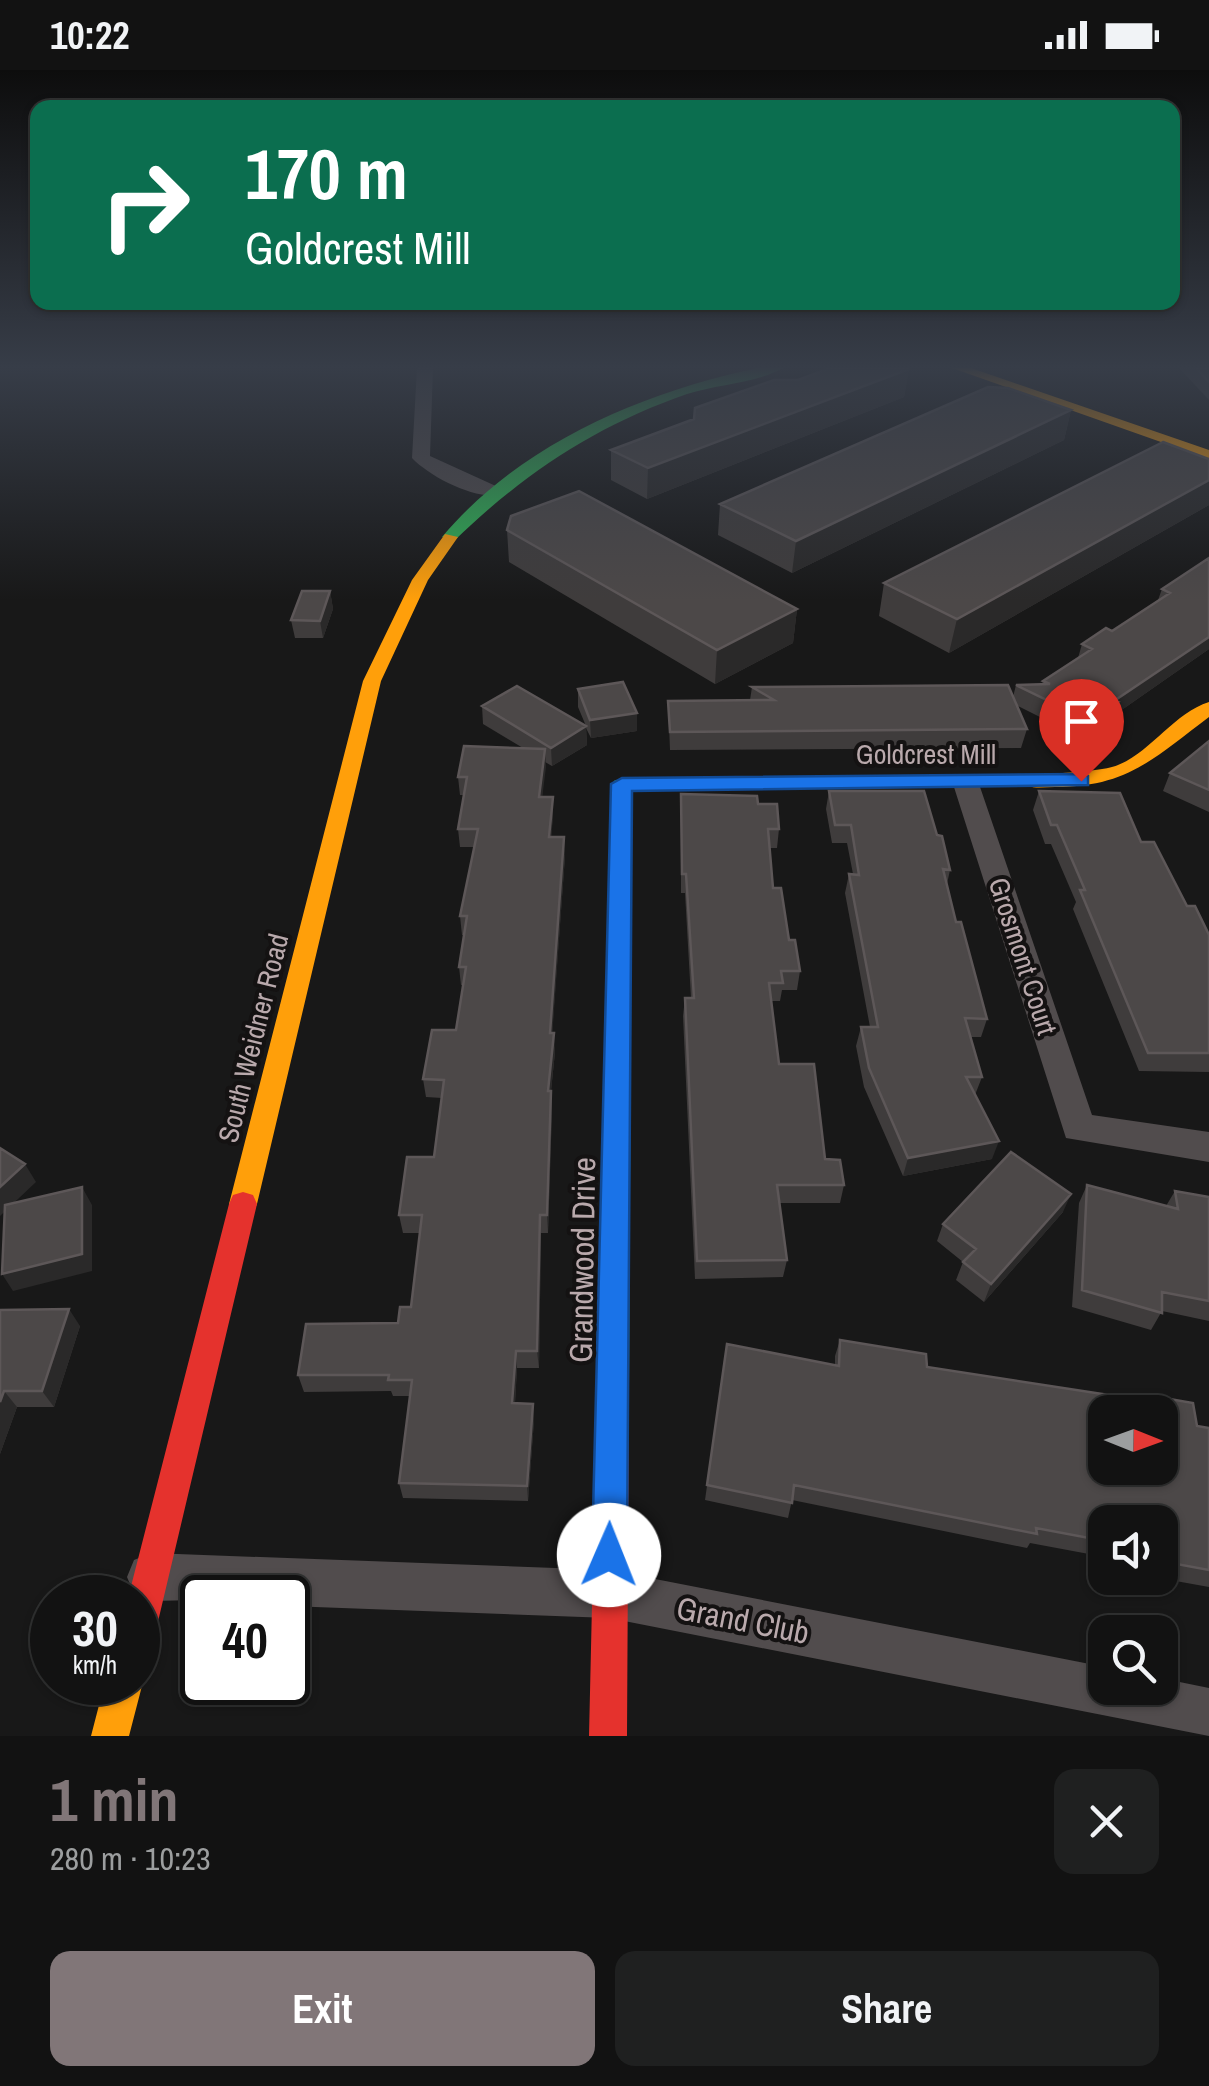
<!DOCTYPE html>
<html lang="en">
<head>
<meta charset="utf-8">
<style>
	:root { --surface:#121212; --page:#1f2020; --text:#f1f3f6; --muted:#9c9e9f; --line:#313232; --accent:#817678 }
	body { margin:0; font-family:"Archivo Narrow",sans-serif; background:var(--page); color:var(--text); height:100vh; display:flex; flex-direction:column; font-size:38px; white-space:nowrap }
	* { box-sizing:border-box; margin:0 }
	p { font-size:32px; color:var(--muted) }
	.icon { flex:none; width:55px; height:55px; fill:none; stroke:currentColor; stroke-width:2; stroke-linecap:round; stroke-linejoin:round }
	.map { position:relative; height:1666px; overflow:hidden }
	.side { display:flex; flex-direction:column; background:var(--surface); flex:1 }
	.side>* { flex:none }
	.top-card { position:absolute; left:30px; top:30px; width:1150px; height:210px; border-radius:20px; box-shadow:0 2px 8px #0004,0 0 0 2px var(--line); background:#0b6e4f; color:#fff; overflow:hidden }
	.needle { width:65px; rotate:91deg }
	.controls { position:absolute; left:1088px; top:1325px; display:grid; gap:20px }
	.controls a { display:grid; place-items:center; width:90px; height:90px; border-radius:20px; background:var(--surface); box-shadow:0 2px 8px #0004,0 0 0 2px var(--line); font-size:50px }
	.speed { position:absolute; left:30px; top:1505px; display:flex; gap:20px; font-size:50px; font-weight:700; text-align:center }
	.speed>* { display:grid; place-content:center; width:130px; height:130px; border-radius:50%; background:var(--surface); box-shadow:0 2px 8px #0004,0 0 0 2px var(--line); line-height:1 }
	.speed small { font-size:25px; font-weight:400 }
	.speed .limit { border:5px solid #111; border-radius:15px; background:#fff; color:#111 }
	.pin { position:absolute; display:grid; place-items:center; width:85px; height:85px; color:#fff; margin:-102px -42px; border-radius:50% 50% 50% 0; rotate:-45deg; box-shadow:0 0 10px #0007 }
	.pin .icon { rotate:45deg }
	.me { position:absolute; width:110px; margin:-55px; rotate:1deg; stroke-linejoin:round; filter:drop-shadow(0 0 8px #0008) }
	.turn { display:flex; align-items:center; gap:35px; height:210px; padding:0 50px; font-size:45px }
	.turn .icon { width:130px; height:130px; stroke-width:2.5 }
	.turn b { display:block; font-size:70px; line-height:85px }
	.round { display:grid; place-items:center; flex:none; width:105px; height:105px; border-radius:20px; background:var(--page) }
	.summary { display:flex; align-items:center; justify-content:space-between; height:170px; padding:0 50px }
	h1 { font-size:60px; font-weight:700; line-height:75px; color:var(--accent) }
	.action { display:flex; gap:20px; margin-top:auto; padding:20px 50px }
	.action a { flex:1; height:115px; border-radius:20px; background:var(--accent); color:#fff; font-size:40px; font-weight:700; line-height:115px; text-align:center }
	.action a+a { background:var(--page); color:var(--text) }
	.status { display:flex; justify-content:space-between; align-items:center; height:70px; padding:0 50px; background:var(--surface); direction:ltr }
	.status svg { height:28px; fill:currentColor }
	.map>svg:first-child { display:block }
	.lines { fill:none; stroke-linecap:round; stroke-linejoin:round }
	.street { fill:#514c4d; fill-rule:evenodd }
	.fast { fill:#30b455; fill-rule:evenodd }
	.slow { fill:#ff9f0a; fill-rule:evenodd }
	.jam { fill:#e5322d; fill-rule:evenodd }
	.wall { fill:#3f3c3c }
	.shaded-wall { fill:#2a2929 }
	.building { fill:#4c4848; stroke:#5d5758; stroke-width:2.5; fill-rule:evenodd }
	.route { fill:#1a73e8; stroke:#114b97; stroke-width:2.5 }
	.labels { text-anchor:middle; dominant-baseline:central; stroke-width:8; stroke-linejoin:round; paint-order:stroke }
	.street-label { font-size:28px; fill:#b9a9ac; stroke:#141212 }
	.near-street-label { font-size:32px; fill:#b9a9ac; stroke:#141212 }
</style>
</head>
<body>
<div class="status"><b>10:22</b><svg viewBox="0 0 49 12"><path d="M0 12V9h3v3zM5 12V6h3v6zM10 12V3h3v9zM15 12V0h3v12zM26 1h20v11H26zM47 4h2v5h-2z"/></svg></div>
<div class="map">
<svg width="1209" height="1666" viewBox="0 0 1209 1666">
	<rect width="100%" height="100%" fill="#181818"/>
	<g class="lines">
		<path class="street" d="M417 298H433L430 386 498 417V425C473 429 429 406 412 388Z
			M966 706 979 714 1092 1045 1209 1062V1092L1066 1068 953 714Z
			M151 1483 609 1500 1105 1597V1618H1160V1608L1209 1618V1666L609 1548 288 1536V1528L151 1531 134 1524 127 1507 134 1490Z"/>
		<path class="fast" d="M758 298H783C757 313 717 314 687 324 597 355 523 404 455 470L442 467C520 374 643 322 758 298Z
			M1028 705 1038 711 1035 715 632 720 629 1315 624 1326 613 1331 602 1326 597 1315 612 714 615 710Z"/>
		<path class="slow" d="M952 298H971L1209 380V389Z
			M445 464 458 467 428 510 381 611 257 1134 253 1143 243 1146 233 1143 229 1134 363 611 412 510Z
			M1209 632V647C1154 688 1128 717 1055 717 1042 717 1028 720 1018 711 1029 701 1093 705 1118 695 1151 682 1174 643 1209 632Z
			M138 1599 143 1612 129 1666H91L105 1612H138Z"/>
		<path class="jam" d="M243 1122 253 1125 257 1134 156 1560 151 1573 138 1578V1528H128L229 1134 233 1125Z
			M613 1299 624 1304 629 1315 627 1666H589L597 1315 602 1304Z"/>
	</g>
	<path class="wall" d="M1179 298H1209V330Z
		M909 299 904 327 647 429 611 410V380L798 310Z
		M1071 340 1064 370 792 503 718 465 720 434Z
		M1209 389V435L949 583 879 546 884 513Z
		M507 460 797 539 793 573 715 614 509 492Z
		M1209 488V579L1113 646 1111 651 1086 670 1016 635 1027 659 1021 678 670 680 668 631 750 630 752 617 1013 627 1016 615 1042 614 1043 611 1078 588 1082 574 1112 561 1158 530 1162 519Z
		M330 521 333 539 323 568H295L291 550Z
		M578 619 637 643V661L591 668 586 658 587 675 552 696 545 692 542 727H553V745L551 767 565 786 552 963 555 982 551 1021 552 1040 548 1163H541L539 1298H517L515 1333 534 1350 528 1431 403 1428 399 1413 410 1326H393L391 1321 304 1322 298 1305 398 1253 411 1237 420 1163H403L399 1145 434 1087 442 1028 426 1027 423 1009 456 960 463 915H461L459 897 464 865H462L460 846 474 777H460L458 759 464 725H460L458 707 523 678 483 654 482 636 586 656 578 637Z
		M1209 671V742L1163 721 1170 703Z
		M829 721 937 765 950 800 947 814 956 852 987 949 981 967H971L982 1007 975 1025 992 1089 903 1106 864 1017 856 976 861 957H870L845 823 849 804H853L847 773H832L826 739Z
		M1039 721 1141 772 1209 865V1002L1139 1001 1073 839 1076 832 1051 774H1045L1033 740Z
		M681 724 758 734 779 759 777 778H769L773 818 800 901 797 920H782L780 931H771L779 994 825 1089 844 1115 840 1133H779L787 1190 783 1207 695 1209 683 946 685 928H691L685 823H681Z
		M1087 1115 1166 1136 1175 1121 1209 1127V1251L1162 1241 1151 1260 1072 1237 1079 1133Z
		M1063 1142 984 1232 956 1210 963 1192 937 1171 943 1154Z
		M0 1240 80 1256 54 1337H17L0 1384Z
		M840 1270 927 1297 1144 1330 1147 1325 1197 1356 1209 1358V1517L1159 1508 1160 1452H1105V1487L1030 1473 1027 1478 792 1430 788 1448 705 1430 727 1274 835 1295V1286Z"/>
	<path class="shaded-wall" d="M909 299 904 327 647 429 648 398Z
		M1071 340 1064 370 792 503 796 471Z
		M1209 410V435L949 583 957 549Z
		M330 521 333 539 323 568 320 551Z
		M797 539 793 573 715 614 717 580Z
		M1209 567V579L1113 646 1111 651 1086 670 1092 652 1114 631Z
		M637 643V661L591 668 590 650Z
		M586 656 587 675 552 696 551 678Z
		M545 679 546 697 540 745 539 727Z
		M553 727V745L550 786 549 767Z
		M564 767 565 786 551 982 550 963Z
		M554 963 555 982 549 1040 548 1021Z
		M551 1021 552 1040 548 1163 547 1145Z
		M999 1071 992 1089 903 1106 908 1088Z
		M25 1094 36 1112 0 1146V1117Z
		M82 1117 92 1135V1201L13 1221 2 1204Z
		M1071 1124 1063 1142 984 1232 991 1214Z
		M540 1145 541 1163 539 1298 537 1281Z
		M69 1239 80 1256 54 1337 42 1321Z
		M516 1281 517 1298 514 1349 512 1333Z
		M4 1321 17 1337 0 1384V1332Z
		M533 1334 534 1350 528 1431 527 1416Z"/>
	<path class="building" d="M830 298 909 299 648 398 611 380 694 349 695 338 774 310H798Z
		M1196 298H1209V312Z
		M988 317 1008 318 1071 340 796 471 720 434Z
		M1163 372 1209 389V410L957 549 884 513Z
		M579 421 797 539 717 580 507 460 511 446Z
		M1209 488V567L1114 631 1118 632 1092 652 1016 615 1050 614 1043 611 1092 579 1082 574 1106 558 1112 561 1170 523 1162 519Z
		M302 521H330L320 551 291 550Z
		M623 612 637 643 590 650 578 619Z
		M1008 615 1027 659 670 662 668 631 774 630 752 617Z
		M517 616 586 656 551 678 482 636Z
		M1209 671V720L1170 703Z
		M464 676 545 679 539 727H553L549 767H564L550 963H554L548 1021H551L547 1145H540L537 1281H516L512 1333 533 1334 527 1416 399 1413 412 1310H388L389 1305H298L306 1254 398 1253 400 1237H411L422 1145H399L407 1087H434L444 1010 423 1009 432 960H456L466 897H459L467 846H460L478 759H458L467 707H458Z
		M829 721H924L937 765 942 766 950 800 943 799 956 852H961L987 949 965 948 982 1007H966L999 1071 908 1088 869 998 861 957H878L849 804 859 805 851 755H835Z
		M1039 721 1120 723 1141 772H1154L1187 836H1195L1209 865V983H1148L1080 820H1085L1057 755H1051Z
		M681 724 757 726 758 734H777L779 759H768L773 818H781L789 870H795L800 901H781L783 913H769L779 994H814L825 1089 840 1090 844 1115H777L787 1190 697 1191 685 928H694L686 804H682Z
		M0 1078 25 1094 0 1117Z
		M1011 1082 1071 1124 991 1214 963 1192 976 1179 943 1154Z
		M1087 1115 1178 1139 1175 1121 1209 1127V1231L1162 1222V1243L1082 1220Z
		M82 1117V1184L2 1204 5 1135Z
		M69 1239 42 1321H4L0 1332V1240Z
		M840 1270 926 1284 927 1297 1148 1331 1147 1325 1193 1333 1197 1356 1209 1358V1500L1171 1493 1169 1483 1160 1481V1452H1105V1471L1036 1458 1037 1464 794 1415 792 1433 707 1415 727 1274 839 1296ZM1105 1342H1160V1398H1105Z"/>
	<linearGradient id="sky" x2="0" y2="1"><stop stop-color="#0d0d0d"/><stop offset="0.56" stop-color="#373d48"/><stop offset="1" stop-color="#373d48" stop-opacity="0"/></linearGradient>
	<rect width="1209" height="531" fill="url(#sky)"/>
	<path class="route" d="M1081 704 1088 706V715L632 721 627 1485 622 1498 609 1503 597 1498 592 1485 611 714 622 708Z"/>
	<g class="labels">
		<g class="street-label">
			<text x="926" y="684">Goldcrest Mill</text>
			<text transform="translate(1023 886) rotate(72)">Grosmont Court</text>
			<text transform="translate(253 968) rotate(-76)">South Weidner Road</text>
		</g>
		<g class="near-street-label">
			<text transform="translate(582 1190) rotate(-89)">Grandwood Drive</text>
			<text transform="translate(743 1550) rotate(11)">Grand Club</text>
		</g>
	</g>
</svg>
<div class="controls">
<a><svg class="needle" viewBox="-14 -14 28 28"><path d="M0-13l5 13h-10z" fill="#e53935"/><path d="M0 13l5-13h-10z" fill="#9c9e9f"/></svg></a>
<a><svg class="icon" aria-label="sound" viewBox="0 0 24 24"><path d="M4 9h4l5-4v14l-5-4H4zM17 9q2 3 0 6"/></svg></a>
<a><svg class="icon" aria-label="search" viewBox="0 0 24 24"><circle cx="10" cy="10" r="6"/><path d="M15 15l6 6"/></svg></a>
</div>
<div class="speed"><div>30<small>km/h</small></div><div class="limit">40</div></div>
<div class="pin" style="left:1081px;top:711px;background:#d93025"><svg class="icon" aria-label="arrive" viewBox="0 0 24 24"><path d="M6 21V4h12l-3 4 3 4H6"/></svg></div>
<svg class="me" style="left:609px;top:1485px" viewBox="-20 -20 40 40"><circle r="19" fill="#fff"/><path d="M0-13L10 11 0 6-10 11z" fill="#1a73e8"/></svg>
<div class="top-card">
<div class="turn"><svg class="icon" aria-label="right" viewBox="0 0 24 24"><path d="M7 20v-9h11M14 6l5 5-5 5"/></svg><div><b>170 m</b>Goldcrest Mill</div></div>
</div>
</div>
<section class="side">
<div class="summary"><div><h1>1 min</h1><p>280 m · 10:23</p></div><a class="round"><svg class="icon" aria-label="close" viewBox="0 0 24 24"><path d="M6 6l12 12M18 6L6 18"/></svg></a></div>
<div class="action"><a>Exit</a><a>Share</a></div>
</section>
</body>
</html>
